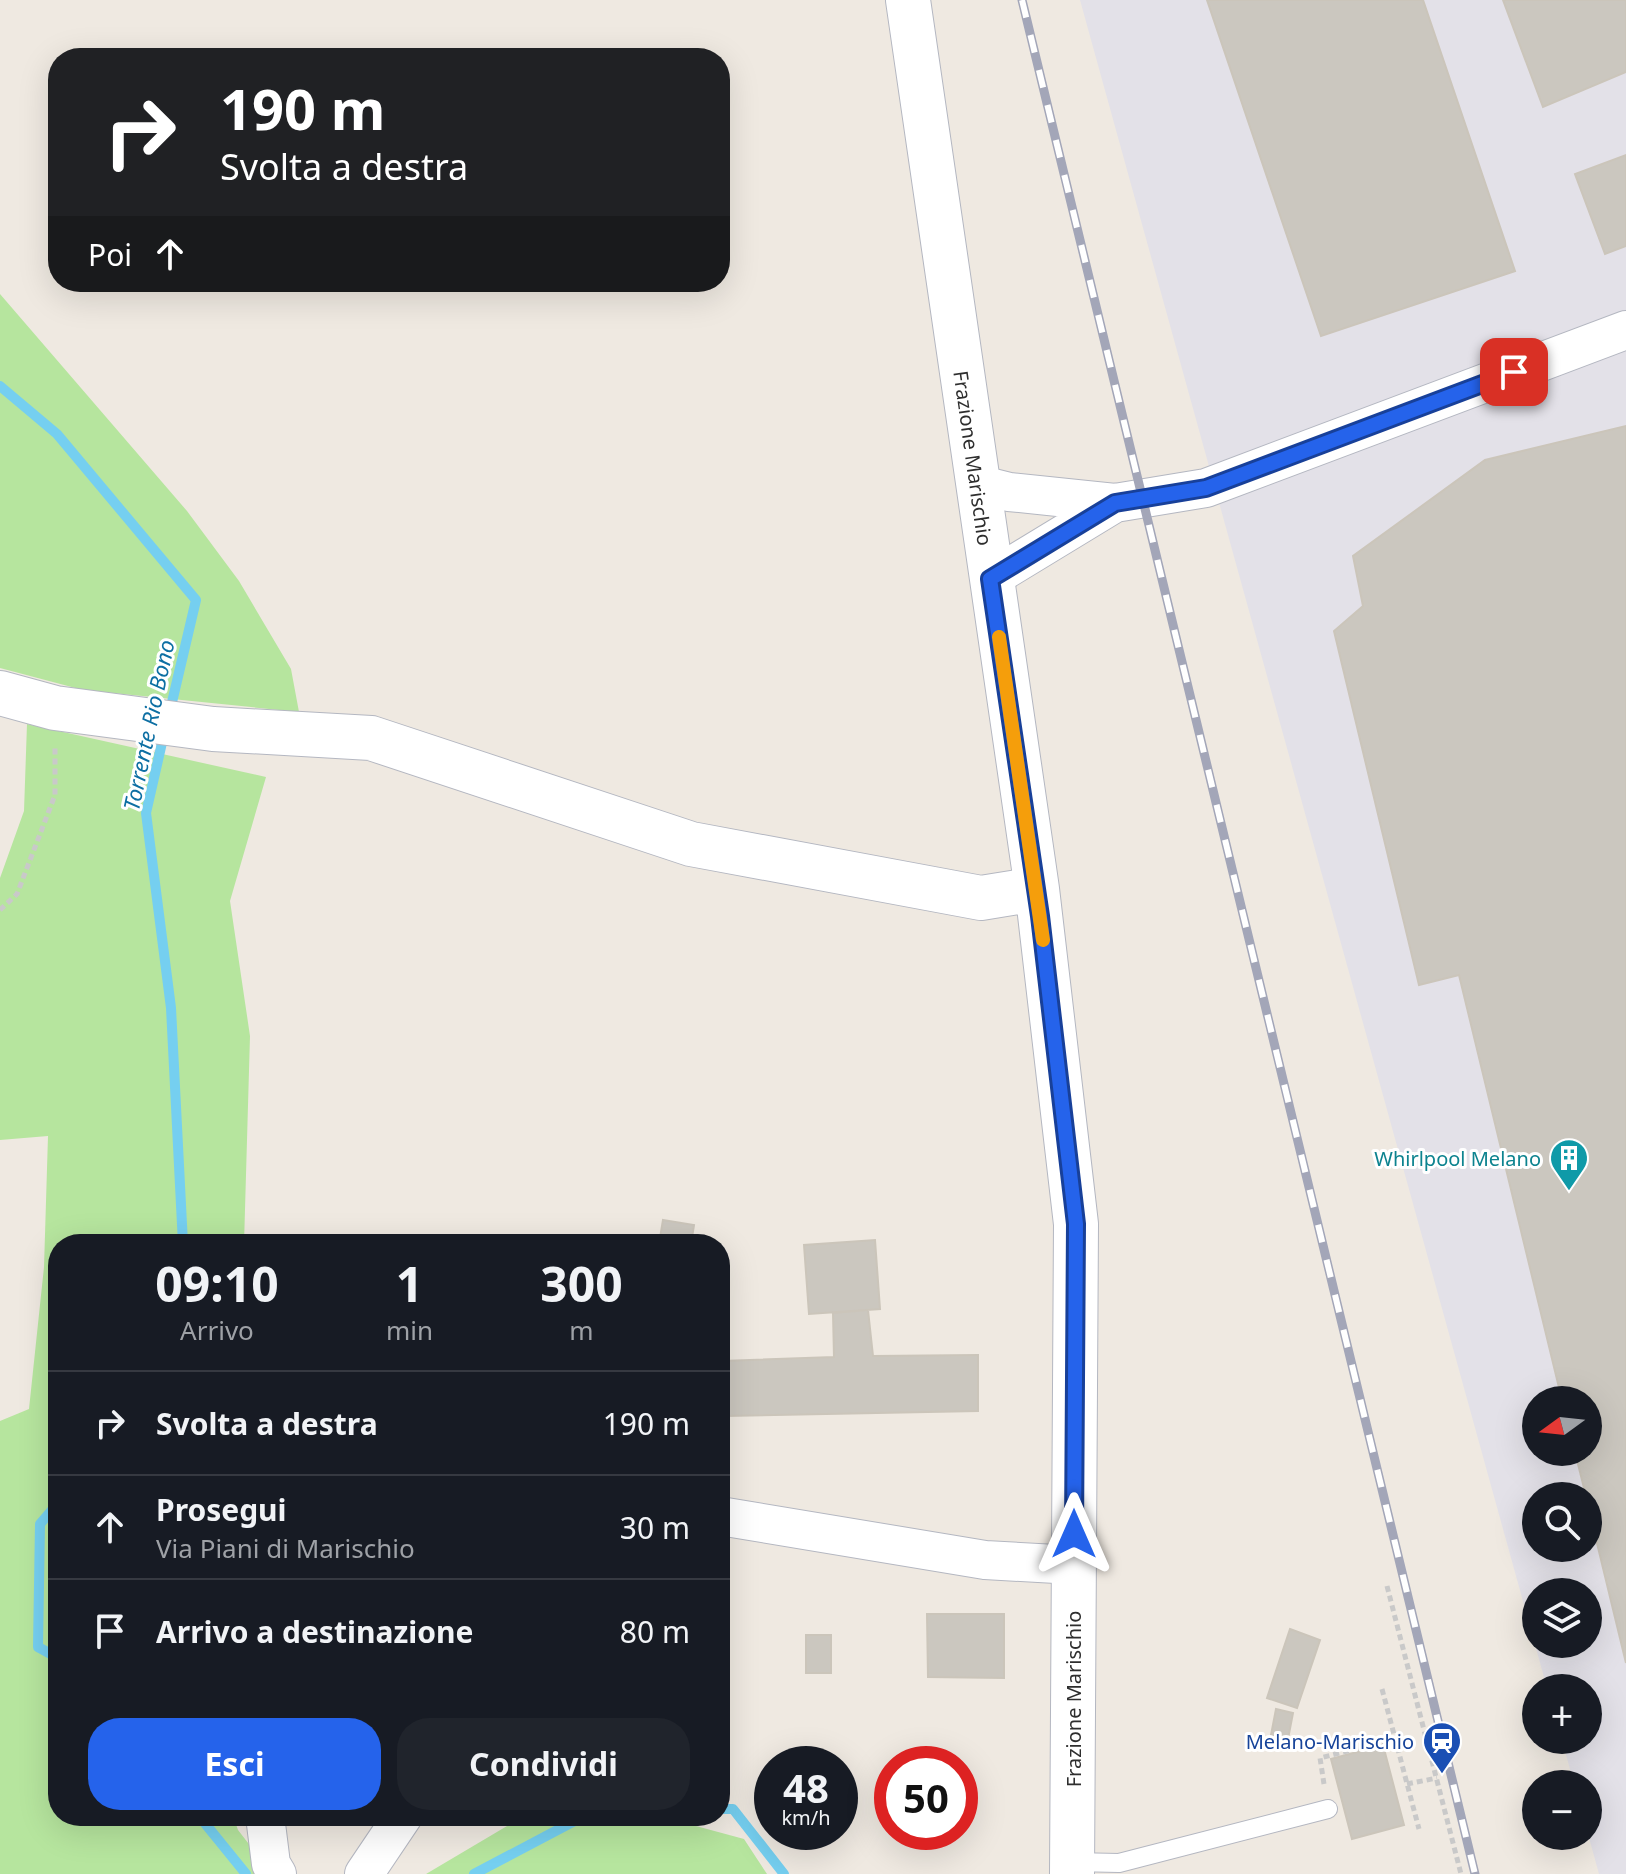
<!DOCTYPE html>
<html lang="it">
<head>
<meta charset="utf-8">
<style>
	:root { --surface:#171b24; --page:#20242c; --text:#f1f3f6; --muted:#9ea1a6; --line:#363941; --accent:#2563eb }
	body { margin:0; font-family:"Noto Sans",sans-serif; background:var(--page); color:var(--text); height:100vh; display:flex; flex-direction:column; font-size:30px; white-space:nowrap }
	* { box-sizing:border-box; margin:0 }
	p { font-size:26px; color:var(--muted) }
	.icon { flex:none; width:44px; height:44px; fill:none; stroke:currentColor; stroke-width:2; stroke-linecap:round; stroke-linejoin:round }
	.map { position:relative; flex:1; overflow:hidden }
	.sheet { position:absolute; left:48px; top:1234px; width:682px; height:592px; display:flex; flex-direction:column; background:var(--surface); border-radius:32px; box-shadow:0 8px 32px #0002 }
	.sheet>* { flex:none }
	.hud { position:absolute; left:48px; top:48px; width:682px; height:244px; border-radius:32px; box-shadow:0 8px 32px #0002; background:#202124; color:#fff; overflow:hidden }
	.needle { width:52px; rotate:255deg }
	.buttons { position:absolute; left:1522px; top:1386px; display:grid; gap:16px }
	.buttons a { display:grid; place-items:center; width:80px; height:80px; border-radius:50%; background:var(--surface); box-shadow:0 8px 32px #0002; font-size:40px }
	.speed { position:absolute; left:754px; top:1746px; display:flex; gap:16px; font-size:40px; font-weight:700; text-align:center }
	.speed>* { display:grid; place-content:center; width:104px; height:104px; border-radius:50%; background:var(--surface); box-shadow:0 8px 32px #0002; line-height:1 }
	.speed small { font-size:20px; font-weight:400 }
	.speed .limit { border:12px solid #d22; background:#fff; color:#111 }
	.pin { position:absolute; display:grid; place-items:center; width:68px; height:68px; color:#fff; margin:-34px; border-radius:16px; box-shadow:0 4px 12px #0006 }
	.me { position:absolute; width:88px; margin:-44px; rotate:0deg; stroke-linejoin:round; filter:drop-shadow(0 0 6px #0008) }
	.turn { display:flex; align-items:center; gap:28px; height:168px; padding:0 40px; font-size:36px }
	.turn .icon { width:104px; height:104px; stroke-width:2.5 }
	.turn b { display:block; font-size:56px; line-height:68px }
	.then { display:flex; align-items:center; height:76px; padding:0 40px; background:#0003; gap:16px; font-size:30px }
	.eta { display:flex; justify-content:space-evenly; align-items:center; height:136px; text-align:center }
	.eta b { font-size:48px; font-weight:700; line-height:56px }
	.action { display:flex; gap:16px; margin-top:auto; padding:16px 40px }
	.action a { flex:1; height:92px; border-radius:32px; background:var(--accent); color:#fff; font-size:32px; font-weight:700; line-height:92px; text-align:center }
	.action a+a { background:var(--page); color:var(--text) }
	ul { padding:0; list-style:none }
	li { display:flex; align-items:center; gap:24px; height:104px; padding:0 40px; border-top:2px solid var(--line) }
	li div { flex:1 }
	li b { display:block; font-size:30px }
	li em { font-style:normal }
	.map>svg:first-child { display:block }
	.industrial { fill:#e3e1e8; fill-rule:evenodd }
	.green { fill:#b6e59e }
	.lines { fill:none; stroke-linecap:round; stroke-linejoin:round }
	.stream { stroke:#75cff0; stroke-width:10 }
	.building { fill:#cbc7bf; stroke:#cbc5ba; stroke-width:2 }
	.lane-casing { stroke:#b4b7c1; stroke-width:20 }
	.street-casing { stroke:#b4b7c1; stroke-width:40 }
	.secondary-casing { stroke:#b4b7c1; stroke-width:46 }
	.path { stroke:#c9c9c9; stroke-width:5; stroke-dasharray:6 4; stroke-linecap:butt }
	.lane { stroke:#fff; stroke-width:18 }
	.street { stroke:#fff; stroke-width:38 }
	.secondary { stroke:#fff; stroke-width:44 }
	.rail-casing { stroke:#a3a6b8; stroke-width:9 }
	.rail { stroke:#fff; stroke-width:6; stroke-dasharray:18; stroke-linecap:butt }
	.route-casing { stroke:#184099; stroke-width:20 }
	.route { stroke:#2563eb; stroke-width:14 }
	.slow { stroke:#f59e0b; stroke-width:14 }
	.labels { text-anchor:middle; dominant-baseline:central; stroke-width:6; stroke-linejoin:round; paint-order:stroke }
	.street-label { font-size:20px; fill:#2e2e2e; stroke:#fff }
	.culture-label { font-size:20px; fill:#0d838f; stroke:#fff; text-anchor:end }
	.transit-label { font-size:20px; fill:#164399; stroke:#fff; text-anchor:end }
	.water-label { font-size:22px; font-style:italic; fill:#0d6fa3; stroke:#fff }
</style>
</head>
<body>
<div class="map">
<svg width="1626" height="1874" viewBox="0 0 1626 1874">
	<rect width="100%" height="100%" fill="#efe9e1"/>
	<path class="industrial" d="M1080 0H1626V1874H1599L1588 1834V1784H1574L1562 1740H1588V1688H1547ZM1536 1400H1588V1452H1536ZM1536 1496H1588V1548H1536ZM1536 1592H1588V1644H1536Z"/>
	<path class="green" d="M0 294 187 511 239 581 291 669 299 712 83 690 0 668Z
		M27 724 266 777 230 901 250 1036 244 1244H58V1816H233L238 1830 272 1874H0V1421L29 1409 44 1267 48 1136 0 1140V878L24 811Z
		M524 1816H659L744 1839 767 1874H426Z"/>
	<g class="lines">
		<path class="stream" d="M0 386 57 434 196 600 169 715
			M164 734 146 813 171 1008 183 1244
			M58 1503 40 1524 38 1647 58 1658
			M720 1809H733L784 1874
			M199 1816 246 1874
			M474 1874 584 1816"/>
	</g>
	<path class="building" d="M1207 0H1423L1515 271 1321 336Z
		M1503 0H1626V72L1543 107Z
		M1626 155V246L1605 254 1575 174Z
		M1626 426V1663L1588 1506V1496H1586L1575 1452H1588V1400H1562L1459 975 1419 985 1334 631 1363 606 1353 556 1485 460Z
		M663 1220 694 1225 691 1244H659Z
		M875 1240 880 1309 809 1314 804 1245Z
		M868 1310 873 1356 978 1355V1411L725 1416 723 1361 834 1357 833 1313Z
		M927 1614H1004V1678L928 1677Z
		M1290 1629 1320 1640 1297 1708 1267 1698Z
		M806 1635H831V1673H806Z
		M1276 1709 1293 1713 1288 1739 1271 1735Z
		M1383 1745 1404 1825 1352 1839 1331 1759Z"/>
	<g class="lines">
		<g class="lane-casing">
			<path id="lane" d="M1072 1862 1119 1863 1328 1809"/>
		</g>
		<g class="street-casing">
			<path id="street" d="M977 484 1009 492 1115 503 1206 488 1626 330
				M990 579 1115 503
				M720 1516 985 1560 1074 1565
				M265 1816 271 1864 277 1874
				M364 1874 403 1816"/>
		</g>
		<g class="secondary-casing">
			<path id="secondary" d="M908 0 1037 889 1076 1224 1072 1874
				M0 693 55 708 213 729 371 738 691 844 981 898 1037 889"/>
		</g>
		<path class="path" d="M0 910 17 894 55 795V745
			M1387 1586 1461 1874
			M1382 1689 1419 1829
			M1324 1784 1320 1758 1395 1739
			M1407 1784 1437 1778"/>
		<use href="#lane" class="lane"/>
		<use href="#street" class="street"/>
		<use href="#secondary" class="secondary"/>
		<g class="rail-casing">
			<path id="rail" d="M1022 0 1475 1874"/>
		</g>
		<use href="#rail" class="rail"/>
	</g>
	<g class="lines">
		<g class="route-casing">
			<path id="route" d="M1074 1534 1076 1224 1040 916 990 579 1115 503 1206 488 1514 372"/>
		</g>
		<use href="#route" class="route"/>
		<path class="slow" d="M999 637 1043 940"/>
	</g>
	<defs>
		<g id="building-pin" transform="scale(2)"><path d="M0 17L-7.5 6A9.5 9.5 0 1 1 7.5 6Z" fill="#0f9aa8" stroke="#fff"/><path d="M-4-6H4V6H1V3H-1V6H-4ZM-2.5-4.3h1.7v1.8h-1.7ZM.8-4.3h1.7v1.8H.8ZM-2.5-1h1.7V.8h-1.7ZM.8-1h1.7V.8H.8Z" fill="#fff"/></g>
		<g id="station-pin" transform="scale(2)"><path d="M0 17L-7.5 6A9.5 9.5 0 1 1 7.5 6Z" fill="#1a4fb4" stroke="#fff"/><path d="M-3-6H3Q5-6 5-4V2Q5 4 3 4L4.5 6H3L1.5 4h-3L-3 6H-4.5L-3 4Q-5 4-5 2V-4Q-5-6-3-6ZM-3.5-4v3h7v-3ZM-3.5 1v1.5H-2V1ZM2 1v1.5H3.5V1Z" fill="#fff"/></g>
	</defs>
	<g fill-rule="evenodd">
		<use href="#building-pin" x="1569" y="1158"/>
		<use href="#station-pin" x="1442" y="1741"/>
	</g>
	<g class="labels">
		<g class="street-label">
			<text transform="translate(973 458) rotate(82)">Frazione Marischio</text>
			<text transform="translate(1073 1699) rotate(-90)">Frazione Marischio</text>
		</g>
		<g class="culture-label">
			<text x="1541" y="1158">Whirlpool Melano</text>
		</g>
		<g class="transit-label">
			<text x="1414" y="1741">Melano-Marischio</text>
		</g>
		<g class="water-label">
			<text transform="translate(148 725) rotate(-78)">Torrente Rio Bono</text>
		</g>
	</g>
</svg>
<div class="buttons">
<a><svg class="needle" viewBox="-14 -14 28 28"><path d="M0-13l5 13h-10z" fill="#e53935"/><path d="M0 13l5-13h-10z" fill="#9ea1a6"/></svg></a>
<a><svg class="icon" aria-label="search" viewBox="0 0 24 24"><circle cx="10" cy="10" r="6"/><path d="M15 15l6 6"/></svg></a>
<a><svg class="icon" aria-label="layers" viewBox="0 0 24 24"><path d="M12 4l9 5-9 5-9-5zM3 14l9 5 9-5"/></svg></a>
<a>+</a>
<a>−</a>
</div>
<div class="speed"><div>48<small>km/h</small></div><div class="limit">50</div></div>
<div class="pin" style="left:1514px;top:372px;background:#d93025"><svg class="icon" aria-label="arrive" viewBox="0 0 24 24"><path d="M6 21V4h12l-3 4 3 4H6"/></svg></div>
<svg class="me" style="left:1074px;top:1534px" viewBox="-20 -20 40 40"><path d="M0-17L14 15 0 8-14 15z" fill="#2563eb" stroke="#fff" stroke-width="4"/></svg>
<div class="hud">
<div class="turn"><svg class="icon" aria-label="right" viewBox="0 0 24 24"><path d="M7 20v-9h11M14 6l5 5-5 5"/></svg><div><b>190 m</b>Svolta a destra</div></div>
<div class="then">Poi<svg class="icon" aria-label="ahead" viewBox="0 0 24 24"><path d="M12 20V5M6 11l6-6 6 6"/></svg></div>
</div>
<section class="sheet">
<div class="eta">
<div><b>09:10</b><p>Arrivo</p></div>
<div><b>1</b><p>min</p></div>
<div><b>300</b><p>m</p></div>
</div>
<ul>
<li><svg class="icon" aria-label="right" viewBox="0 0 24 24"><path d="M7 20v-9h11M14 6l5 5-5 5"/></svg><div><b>Svolta a destra</b></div><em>190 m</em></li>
<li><svg class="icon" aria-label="ahead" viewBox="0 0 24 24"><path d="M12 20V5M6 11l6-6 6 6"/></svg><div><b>Prosegui</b><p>Via Piani di Marischio</p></div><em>30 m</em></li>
<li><svg class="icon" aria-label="arrive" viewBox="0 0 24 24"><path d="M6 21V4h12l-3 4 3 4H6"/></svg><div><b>Arrivo a destinazione</b></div><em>80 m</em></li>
</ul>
<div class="action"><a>Esci</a><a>Condividi</a></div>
</section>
</div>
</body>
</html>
